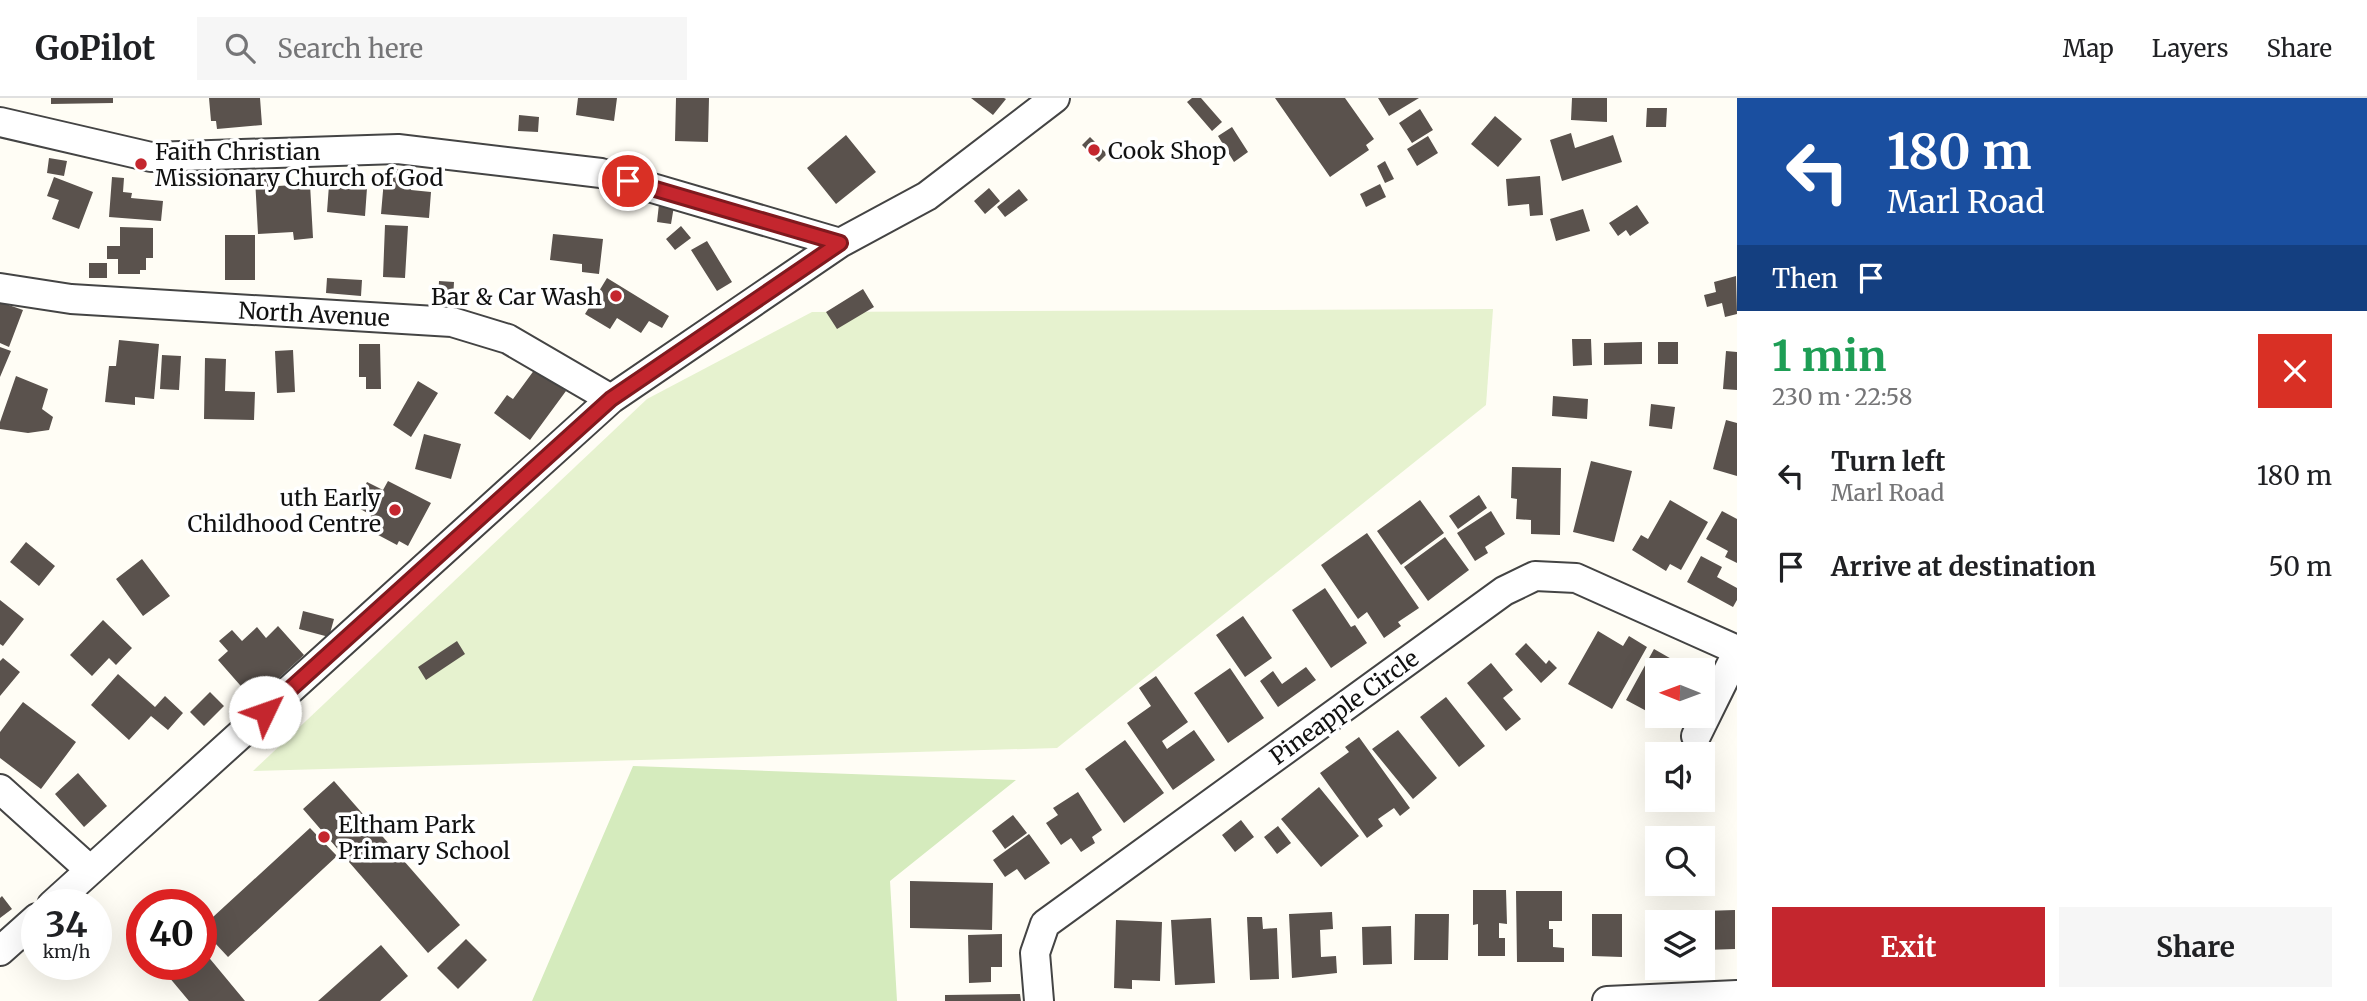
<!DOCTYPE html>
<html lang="en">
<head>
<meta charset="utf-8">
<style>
	:root { --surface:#fff; --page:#f6f6f6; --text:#202124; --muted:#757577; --line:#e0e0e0; --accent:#c4262e }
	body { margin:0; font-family:Merriweather,serif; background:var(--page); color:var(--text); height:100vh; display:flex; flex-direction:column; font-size:26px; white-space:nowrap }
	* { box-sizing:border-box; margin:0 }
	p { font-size:23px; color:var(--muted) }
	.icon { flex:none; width:38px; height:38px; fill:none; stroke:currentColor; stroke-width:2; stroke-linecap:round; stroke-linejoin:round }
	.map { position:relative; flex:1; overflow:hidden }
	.side { display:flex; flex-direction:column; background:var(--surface); width:630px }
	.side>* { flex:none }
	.guide { background:#1a4fa0; color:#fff; overflow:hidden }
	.needle { width:46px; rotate:271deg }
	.buttons { position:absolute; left:1645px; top:560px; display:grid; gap:14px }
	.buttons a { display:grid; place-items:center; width:70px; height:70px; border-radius:0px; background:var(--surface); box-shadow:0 7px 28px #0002; font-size:35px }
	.speed { position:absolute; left:21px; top:791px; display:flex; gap:14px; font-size:35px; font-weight:700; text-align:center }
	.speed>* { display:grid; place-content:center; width:91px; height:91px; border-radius:50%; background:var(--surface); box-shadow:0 7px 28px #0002; line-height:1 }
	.speed small { font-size:18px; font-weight:400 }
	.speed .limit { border:10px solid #d22; background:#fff; color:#111 }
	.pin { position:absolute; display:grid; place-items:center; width:60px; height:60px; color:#fff; margin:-30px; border:4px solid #fff; border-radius:50%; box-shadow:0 2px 7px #0007 }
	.me { position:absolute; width:77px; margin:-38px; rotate:48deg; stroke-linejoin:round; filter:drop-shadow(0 0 5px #0008) }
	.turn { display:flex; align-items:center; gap:24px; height:147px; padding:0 35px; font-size:32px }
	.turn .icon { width:91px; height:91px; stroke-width:2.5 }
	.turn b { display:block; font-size:49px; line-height:60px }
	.then { display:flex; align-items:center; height:66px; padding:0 35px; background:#0003; gap:14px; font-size:26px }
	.round { display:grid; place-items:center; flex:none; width:74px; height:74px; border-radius:0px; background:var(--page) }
	.overview { display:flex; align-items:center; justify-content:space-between; height:119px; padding:0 35px }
	h1 { font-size:42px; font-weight:700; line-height:52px; color:#1e9e55 }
	.primary-button { display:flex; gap:14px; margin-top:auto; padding:14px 35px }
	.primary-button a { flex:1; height:80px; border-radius:0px; background:var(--accent); color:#fff; font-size:28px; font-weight:700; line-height:80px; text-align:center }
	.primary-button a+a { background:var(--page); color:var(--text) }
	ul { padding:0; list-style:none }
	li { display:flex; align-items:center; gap:21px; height:91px; padding:0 35px }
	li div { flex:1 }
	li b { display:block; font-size:26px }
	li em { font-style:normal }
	header { display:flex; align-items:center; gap:42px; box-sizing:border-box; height:98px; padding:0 35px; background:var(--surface); border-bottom:2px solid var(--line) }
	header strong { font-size:33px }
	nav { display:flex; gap:38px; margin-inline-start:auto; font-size:24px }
	.search { width:490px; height:63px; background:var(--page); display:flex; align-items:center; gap:18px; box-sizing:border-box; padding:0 24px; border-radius:0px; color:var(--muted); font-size:26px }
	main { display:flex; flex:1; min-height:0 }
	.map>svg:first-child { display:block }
	.green { fill:#d5ebbd }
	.pitch { fill:#e6f2cf }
	.building { fill:#5a524d }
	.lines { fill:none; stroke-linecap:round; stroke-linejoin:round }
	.minor-casing { stroke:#444; stroke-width:32 }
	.minor { stroke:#fff; stroke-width:28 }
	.route-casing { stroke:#7f191e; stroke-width:18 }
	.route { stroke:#c4262e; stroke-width:12 }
	.poi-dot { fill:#c4262e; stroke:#fff; stroke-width:2.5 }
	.labels { text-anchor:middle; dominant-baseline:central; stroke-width:7; stroke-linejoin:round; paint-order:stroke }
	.poi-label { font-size:23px; fill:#111; stroke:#fff; text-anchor:start }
	.street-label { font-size:23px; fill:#111; stroke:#fff }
</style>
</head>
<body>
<header>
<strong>GoPilot</strong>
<div class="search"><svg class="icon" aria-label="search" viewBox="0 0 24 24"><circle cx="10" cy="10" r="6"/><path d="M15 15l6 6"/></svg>Search here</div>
<nav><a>Map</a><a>Layers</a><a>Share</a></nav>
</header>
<main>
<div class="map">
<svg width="1737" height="903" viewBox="0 0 1737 903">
	<rect width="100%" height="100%" fill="#fffdf5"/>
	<path class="green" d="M633 668 1016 682 890 783 897 903H532Z"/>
	<path class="pitch" d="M1493 211 1486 307 1057 650 253 673 647 301 812 214Z"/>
	<path class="building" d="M51 0H113V5L51 6Z
		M209 0H260L262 27 217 31 216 23H211Z
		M578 0H617L614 23 576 17Z
		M676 0H709L708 44 675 43Z
		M971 0H1004L1006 1 993 17Z
		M1192 0H1201L1222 24 1212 33 1187 4Z
		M1275 0H1345L1374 41 1366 47 1369 52 1330 79Z
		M1378 0H1419L1389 18Z
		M1572 0H1607V24L1571 22Z
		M1647 10H1667L1666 29H1646Z
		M1420 11 1433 32 1412 45 1399 25Z
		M519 17 539 19 538 34 518 33Z
		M1495 18 1522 41 1498 69 1471 46Z
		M1232 29 1248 54 1234 64 1218 38Z
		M1571 35 1575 50 1613 37 1622 64 1562 83 1550 42Z
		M846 37 876 74 836 106 807 70Z
		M1428 38 1438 55 1417 68 1407 51Z
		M1090 39 1107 56 1099 64 1082 47Z
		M49 60 67 63 64 78 47 75Z
		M1385 63 1394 81 1385 85 1377 68Z
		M385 70 412 73 411 92 431 94 429 120 381 116Z
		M277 78 278 88 310 86 313 140 294 142 293 134 258 136 255 80Z
		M1540 78 1543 117 1530 118 1529 106 1508 108 1506 81Z
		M54 79 93 94 79 131 52 121 59 102 47 98Z
		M112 79 124 80 123 94 132 95 131 100 163 103 161 123 109 119Z
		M1380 86 1386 99 1366 109 1360 96Z
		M329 87 367 90 365 118 327 114Z
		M989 90 1000 103 985 116 974 103Z
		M1019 91 1028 102 1005 119 997 109Z
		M659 106 674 108 671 126 657 124Z
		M1637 107 1649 125 1630 138 1626 132 1618 138 1609 125Z
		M1583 111 1590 133 1556 143 1550 121Z
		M385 127 408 128 405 180 383 179Z
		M681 128 691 140 675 152 666 141Z
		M120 129 153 130V160H146V172H140V176H118V161H107V148H120Z
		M553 136 603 141 599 176 582 174V166L550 162Z
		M225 137H255V182H225Z
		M707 143 732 184 717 193 691 152Z
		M89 165H107V180H89Z
		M1736 178 1737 216 1725 219 1722 205 1707 209 1704 197 1716 194 1714 184Z
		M327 180 362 182 361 198 326 195Z
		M607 180 669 218 662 230 649 223 641 235 617 220 610 231 585 216Z
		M439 183 454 184 453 202 438 201Z
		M863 191 874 209 837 231 826 214Z
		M0 204 23 212 9 249 0 245Z
		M1572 241H1591L1592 267 1573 268Z
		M119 242 159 246 154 301 135 299V307L105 304 109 268H116Z
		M1642 244V266L1604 267V245Z
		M1658 244H1678V266H1658Z
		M359 246H380L381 291H366V279H359Z
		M0 249 11 253 0 279Z
		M293 252 295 294 277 295 275 253Z
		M1726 253 1737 254V292L1723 291Z
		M162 257 181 258 179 292 160 291Z
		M205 260 226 261 225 293 255 294 254 322 204 321Z
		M535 271 566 293 530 342 494 315 507 297 513 301Z
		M16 278 48 291 42 311 53 319 49 332 28 335 0 331V324Z
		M418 283 438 295 411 339 393 327Z
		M1553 298 1588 301 1587 321 1552 318Z
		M1651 306 1675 309 1672 331 1649 328Z
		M1726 322 1737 325V378L1713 371Z
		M424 336 461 346 451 381 415 371Z
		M1591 363 1632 373 1614 444 1573 434Z
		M1512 369 1561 370 1560 437 1531 436V422L1516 421 1517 401 1511 400Z
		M388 383 431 405 408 448 399 443 397 447 365 430 371 417 355 408 367 384 383 392Z
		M1479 397 1487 410 1458 431 1449 418Z
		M1420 402 1444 435 1401 467 1377 433Z
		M1670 402 1708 424 1681 472 1670 466 1666 473 1632 452 1641 437 1648 441Z
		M1491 413 1505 436 1485 449 1488 455 1475 463 1457 435Z
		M1722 413 1737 421V465L1725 459 1728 453 1706 441Z
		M1367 435 1419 510 1398 524 1401 528 1384 540 1367 514 1358 521 1321 467Z
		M1445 439 1469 472 1428 503 1404 469Z
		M26 444 55 468 39 488 10 464Z
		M1701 458 1722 469 1717 479 1737 490V502L1733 509 1687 484Z
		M142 461 170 498 143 518 116 481Z
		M1325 490 1351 529 1355 527 1367 545 1331 570 1292 512Z
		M0 502 24 521 3 548 0 546Z
		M303 513 334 521 329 539 299 531Z
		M1243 518 1272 560 1245 579 1216 537Z
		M103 522 132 550 116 567 109 560 92 578 70 557Z
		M278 528 304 557 254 603 218 562 228 553 219 543 232 532 242 543 257 529 266 540Z
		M1598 533 1623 548 1629 538 1647 549 1612 611 1568 586Z
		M457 543 465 556 426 582 418 569Z
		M1526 545 1546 566 1549 562 1557 570 1541 585 1515 556Z
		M1654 551 1682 567 1685 561 1698 568 1695 572H1657V618H1670L1667 624 1626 602Z
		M3 560 20 574 0 598V563Z
		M1491 565 1513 592 1503 600 1521 621 1506 633 1467 585Z
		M1306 569 1316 582 1278 609 1260 583 1273 573 1282 586Z
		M1230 570 1264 620 1228 645 1194 595Z
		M118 576 155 609 165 598 183 615 168 632 151 618 129 642 91 607Z
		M1156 578 1188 624 1162 643 1167 651 1194 632 1215 662 1173 692 1127 625 1151 608 1139 590Z
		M210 594 224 608 204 628 190 614Z
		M1446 599 1485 648 1459 669 1420 619Z
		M23 604 76 644 41 691 0 660V634Z
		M1398 632 1437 680 1413 701 1372 651Z
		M1359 639 1410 710 1400 718 1394 710 1378 721 1383 728 1367 740 1320 675 1349 654 1345 649Z
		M1125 642 1164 695 1124 725 1085 671Z
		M78 675 107 708 84 729 55 696Z
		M334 683 460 827 428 855 303 711Z
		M1319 689 1359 738 1321 769 1281 721Z
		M1078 694 1102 732 1092 739 1095 745 1081 754 1071 740 1061 747 1046 725 1058 717 1053 710Z
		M1013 717 1027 735 1005 751 992 733Z
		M1241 722 1254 739 1235 754 1222 737Z
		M1278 728 1291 745 1277 756 1264 739Z
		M310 730 337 758 228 859 201 830Z
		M1029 736 1050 765 1025 782 1017 771 1005 779 993 762Z
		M910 783 993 785 992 832 910 830Z
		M1473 792H1506L1507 826 1499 825V840H1505V858H1478V826L1473 827Z
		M1516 793H1562V823H1549V831H1553V849L1564 850V864H1517Z
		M2 798 12 811 0 820V800Z
		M1735 812V851L1705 852 1704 813Z
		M1332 814 1333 831 1320 832 1321 859 1336 858 1337 875 1292 880 1289 816Z
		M1678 814V824H1657V856H1650V815Z
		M1415 816H1449L1448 862H1414Z
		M1592 816H1622V859L1592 858Z
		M1247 819H1262L1263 831 1277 830 1279 881 1250 882Z
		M1211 820 1215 885 1175 887 1171 822Z
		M1116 822 1162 824 1160 883 1132 882V891L1114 890Z
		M1391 828 1392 866 1363 867 1362 829Z
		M1002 836V869H991V884L969 885 968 837Z
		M466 841 487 862 458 891 437 870Z
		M381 847 408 878 380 903H318Z
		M201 850 245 903H189L158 866H201Z
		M1020 896 1021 903H945V897Z"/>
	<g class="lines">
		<g class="minor-casing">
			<path id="minor" d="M0 24 151 59 398 51 601 75 840 145
				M0 190 71 201 452 224 508 241 611 301
				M1696 638 1737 555
				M0 691 90 772
				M52 807 611 301 840 145 927 98 1055 0
				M0 853 37 820
				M1039 903 1035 855 1045 826 1504 493 1535 478 1576 480 1737 552
				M1607 903 1737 897"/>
		</g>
		<use href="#minor" class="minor"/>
	</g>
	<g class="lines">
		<g class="route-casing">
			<path id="route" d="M265 614 611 301 840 145 628 83"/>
		</g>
		<use href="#route" class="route"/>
	</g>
	<g class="poi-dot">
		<circle cx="1094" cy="52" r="7"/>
		<circle cx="141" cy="66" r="7"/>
		<circle cx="616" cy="198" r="7"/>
		<circle cx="395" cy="412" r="7"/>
		<circle cx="324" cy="739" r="7"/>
	</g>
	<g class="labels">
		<g class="poi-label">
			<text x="1108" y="52">Cook Shop</text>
			<text x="155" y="53">Faith Christian<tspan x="155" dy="26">Missionary Church of God</tspan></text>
			<text x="602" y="198" text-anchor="end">Bar &amp; Car Wash</text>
			<text x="381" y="399" text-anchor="end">uth Early<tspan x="381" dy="26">Childhood Centre</tspan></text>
			<text x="338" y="726">Eltham Park<tspan x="338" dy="26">Primary School</tspan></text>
		</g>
		<g class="street-label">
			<text transform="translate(314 216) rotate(3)">North Avenue</text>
			<text transform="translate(1344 609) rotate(-36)">Pineapple Circle</text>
		</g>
	</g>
</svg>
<div class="buttons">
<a><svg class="needle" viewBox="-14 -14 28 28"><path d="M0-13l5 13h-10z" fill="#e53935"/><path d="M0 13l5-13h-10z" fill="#757577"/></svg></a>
<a><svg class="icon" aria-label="sound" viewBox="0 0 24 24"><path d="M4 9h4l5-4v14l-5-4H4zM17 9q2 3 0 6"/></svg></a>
<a><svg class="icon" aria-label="search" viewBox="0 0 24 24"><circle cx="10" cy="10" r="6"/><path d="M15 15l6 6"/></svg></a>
<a><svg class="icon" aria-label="layers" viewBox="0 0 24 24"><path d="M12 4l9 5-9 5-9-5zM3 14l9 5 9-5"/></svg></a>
</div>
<div class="speed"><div>34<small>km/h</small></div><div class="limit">40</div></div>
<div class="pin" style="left:628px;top:83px;background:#d93025"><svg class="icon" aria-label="arrive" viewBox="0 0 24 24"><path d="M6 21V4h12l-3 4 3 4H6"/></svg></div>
<svg class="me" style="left:265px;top:614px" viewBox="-20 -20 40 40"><circle r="19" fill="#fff"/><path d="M0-13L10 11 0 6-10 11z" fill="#c4262e"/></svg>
</div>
<section class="side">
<div class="guide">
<div class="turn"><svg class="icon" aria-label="left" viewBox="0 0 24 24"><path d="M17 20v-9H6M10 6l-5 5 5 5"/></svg><div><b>180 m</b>Marl Road</div></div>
<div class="then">Then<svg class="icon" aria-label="arrive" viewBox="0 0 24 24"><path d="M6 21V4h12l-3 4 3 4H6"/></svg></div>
</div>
<div class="overview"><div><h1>1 min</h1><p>230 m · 22:58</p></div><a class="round" style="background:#d93025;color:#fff"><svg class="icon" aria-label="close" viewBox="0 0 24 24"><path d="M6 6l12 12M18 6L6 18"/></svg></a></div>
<ul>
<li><svg class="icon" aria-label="left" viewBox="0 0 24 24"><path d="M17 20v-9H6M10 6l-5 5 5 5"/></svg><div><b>Turn left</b><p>Marl Road</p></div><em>180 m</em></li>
<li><svg class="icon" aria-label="arrive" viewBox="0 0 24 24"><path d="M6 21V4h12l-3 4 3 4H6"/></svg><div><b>Arrive at destination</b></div><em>50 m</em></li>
</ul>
<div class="primary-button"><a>Exit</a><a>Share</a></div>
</section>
</main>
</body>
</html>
